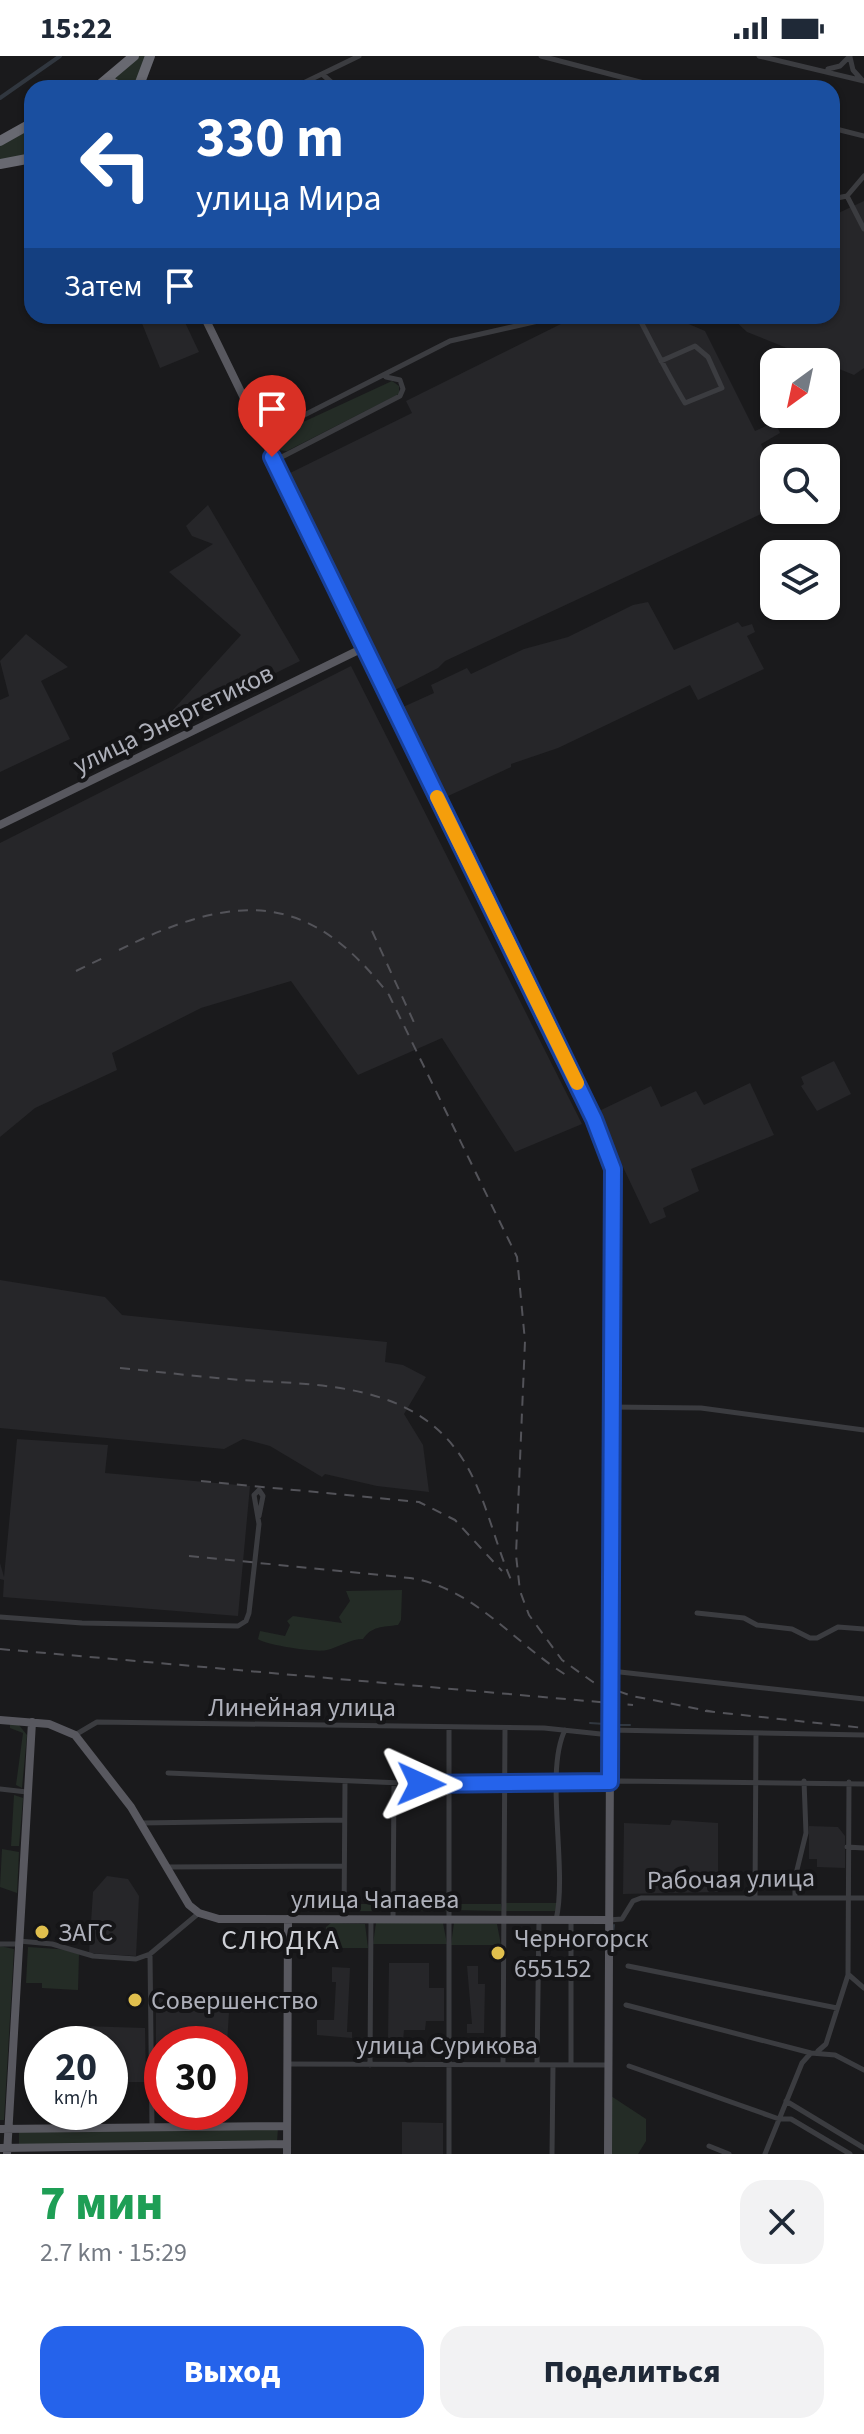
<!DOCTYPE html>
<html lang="ru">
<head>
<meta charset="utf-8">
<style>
	:root { --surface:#fff; --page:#f2f2f3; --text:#1f2937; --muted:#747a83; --accent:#2563eb }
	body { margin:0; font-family:"Source Sans 3",sans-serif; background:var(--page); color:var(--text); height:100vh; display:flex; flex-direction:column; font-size:30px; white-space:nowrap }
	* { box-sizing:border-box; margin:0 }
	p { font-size:26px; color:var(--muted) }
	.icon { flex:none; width:44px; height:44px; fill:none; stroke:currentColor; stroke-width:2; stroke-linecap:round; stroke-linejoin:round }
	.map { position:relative; height:2098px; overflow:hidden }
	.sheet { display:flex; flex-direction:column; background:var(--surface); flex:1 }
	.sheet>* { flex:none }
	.hud { position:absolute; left:24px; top:24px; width:816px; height:244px; border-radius:24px; box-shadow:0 2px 6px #0004; background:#1a4fa0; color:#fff; overflow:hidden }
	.needle { width:52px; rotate:213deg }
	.buttons { position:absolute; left:760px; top:292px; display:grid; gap:16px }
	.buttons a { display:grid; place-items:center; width:80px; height:80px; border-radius:16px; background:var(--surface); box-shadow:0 2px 6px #0004; font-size:40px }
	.speed { position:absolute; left:24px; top:1970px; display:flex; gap:16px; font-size:40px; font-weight:700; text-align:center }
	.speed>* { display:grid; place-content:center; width:104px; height:104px; border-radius:50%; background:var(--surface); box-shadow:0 2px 6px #0004; line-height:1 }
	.speed small { font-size:20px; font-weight:400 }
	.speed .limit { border:12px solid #d22; background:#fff; color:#111 }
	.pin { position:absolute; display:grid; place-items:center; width:68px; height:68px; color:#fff; margin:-82px -34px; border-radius:50% 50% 50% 0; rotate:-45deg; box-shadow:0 0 8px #0007 }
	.pin .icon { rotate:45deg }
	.me { position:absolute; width:88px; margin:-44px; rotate:91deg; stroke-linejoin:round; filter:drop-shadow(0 0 6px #0008) }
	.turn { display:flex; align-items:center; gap:28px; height:168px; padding:0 40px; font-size:36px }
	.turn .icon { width:104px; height:104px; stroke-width:2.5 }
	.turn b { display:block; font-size:56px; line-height:68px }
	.then { display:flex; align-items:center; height:76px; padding:0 40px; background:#0003; gap:16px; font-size:30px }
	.round { display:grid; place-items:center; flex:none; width:84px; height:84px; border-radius:24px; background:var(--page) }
	.summary { display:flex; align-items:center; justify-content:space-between; height:136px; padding:0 40px }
	h1 { font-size:48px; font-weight:800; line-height:60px; color:#1e9e55 }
	.cta { display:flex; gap:16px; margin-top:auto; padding:16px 40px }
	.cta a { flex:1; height:92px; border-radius:24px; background:var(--accent); color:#fff; font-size:32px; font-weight:800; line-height:92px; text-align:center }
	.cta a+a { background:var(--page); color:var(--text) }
	.status { display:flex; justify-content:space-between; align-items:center; height:56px; padding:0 40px; background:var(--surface); direction:ltr }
	.status svg { height:22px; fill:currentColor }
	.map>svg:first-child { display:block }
	.built { fill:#262629 }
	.green { fill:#242c26 }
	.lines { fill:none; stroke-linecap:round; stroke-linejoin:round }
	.stream { stroke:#31373f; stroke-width:2 }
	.canal { stroke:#31373f; stroke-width:4 }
	.minor { stroke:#3b3c40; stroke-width:5 }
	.major { stroke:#58585f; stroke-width:8 }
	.highway { stroke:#686971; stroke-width:10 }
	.rail { stroke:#535359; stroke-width:2; stroke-dasharray:10 8; stroke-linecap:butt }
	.route-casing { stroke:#184099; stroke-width:20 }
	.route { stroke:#2563eb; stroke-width:14 }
	.slow { stroke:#f59e0b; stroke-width:14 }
	.poi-dot { fill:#e0bf4d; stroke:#151517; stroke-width:3 }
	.labels { text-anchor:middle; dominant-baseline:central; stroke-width:8; stroke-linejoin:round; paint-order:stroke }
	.street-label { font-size:26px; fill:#aeb0ba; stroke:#151517 }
	.poi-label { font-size:26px; fill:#aeb0ba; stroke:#151517; text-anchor:start }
	.neighbourhood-label { font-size:28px; letter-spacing:2px; fill:#ced0d6; stroke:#151517 }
</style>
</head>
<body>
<div class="status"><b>15:22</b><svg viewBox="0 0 49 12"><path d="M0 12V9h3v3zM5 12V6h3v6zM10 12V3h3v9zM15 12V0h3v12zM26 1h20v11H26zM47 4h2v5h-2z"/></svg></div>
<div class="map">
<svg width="864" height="2098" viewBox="0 0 864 2098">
	<rect width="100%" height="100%" fill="#1a1a1c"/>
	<path class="built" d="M864 145V312L854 319 747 276 730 260H832V160Z
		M139 260H182L199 296 160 312Z
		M577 260H670L705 275 755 375 775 366 780 377 761 388 774 417V448L761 455V458L445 605 438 612 395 634 286 419 412 357 406 345Z
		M208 449 300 605 167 671 162 666 241 579 169 516 213 488 192 480 186 470Z
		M648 546 674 594 738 566 742 571 752 568 755 576 747 580 764 613 698 644 690 629 558 692 511 708V711L446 741 403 651 434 637 431 629 467 612 471 618 524 593 568 581 633 549Z
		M26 578 68 611 41 625 70 683 0 716V644L9 640 0 605Z
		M351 610 582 1068 515 1096 442 982 358 1019 291 925 201 952 112 997 117 1014 35 1052 0 1081V787Z
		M834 1005 851 1038 817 1055 801 1030 804 1028 801 1021Z
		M750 1027 774 1079 691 1113 699 1135 663 1152 666 1161 650 1168 597 1056 651 1030 661 1051 696 1035 704 1049Z
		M0 1224 105 1241 122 1259 387 1286 385 1306 403 1309 426 1321 404 1358 423 1389 429 1436 377 1430 325 1418 322 1421 270 1390 243 1383 224 1393 0 1372Z
		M17 1383 108 1389 105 1417 250 1430 238 1560 3 1541 4 1524 0 1523V1507L4 1521Z
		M672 1764 718 1767V1836L623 1838 624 1767 670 1769Z
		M809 1770 838 1771 845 1780V1812L817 1811V1803H809Z
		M107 1820 128 1823 139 1840 136 1900 89 1897 93 1836Z
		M389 1907H429V1932H444V1965H426L425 1974H404L403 1985H388Z
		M467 1910H478V1928H485L484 1977H467V1968H472Z
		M332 1911 350 1912 347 1976H352V1982L317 1979V1964H334L336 1926H332Z
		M156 1940H230L227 1988H162V2006H156Z
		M82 1970 145 1972 146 2026H110V1988H82Z
		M402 2066 443 2067V2098H402Z"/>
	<path class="green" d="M137 0H147L134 32 112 24Z
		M32 70V99L0 105V88Z
		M392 325 399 330V338L287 395 277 394 273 380Z
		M402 1534 401 1564 398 1569C382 1571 372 1570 363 1583 350 1583 339 1591 327 1594 317 1597 266 1589 258 1583L260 1575 285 1580 290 1569 287 1565 293 1560 342 1567 339 1561 350 1545 346 1535Z
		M10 1667 18 1668 27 1679 22 1732 16 1729 23 1677 10 1672Z
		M14 1739 23 1742 19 1790H11Z
		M2 1793 19 1796 17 1837 0 1831Z
		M446 1847 447 1855H395V1848Z
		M506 1847H556V1855H506Z
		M347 1848H391V1855H347Z
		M452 1848H501L502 1855 452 1854Z
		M331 1867 365 1868 368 1892H326V1871Z
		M376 1867H443L447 1888H373Z
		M454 1867 497 1868 501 1889H451Z
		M0 1890 14 1893 4 2064H0Z
		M28 1891 72 1894 79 1898 78 1934 42 1932V1927H26Z
		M611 2040 646 2063V2085L638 2098H611Z
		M278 2072 277 2086 19 2089V2076Z"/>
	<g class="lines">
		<path class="stream" d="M590 1667 605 1668
			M615 1669H630
			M613 1877 614 1869"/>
		<path class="canal" d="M0 42 60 0"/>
		<path class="minor" d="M541 0 663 32
			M759 0 864 25
			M850 1 853 14 862 24
			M828 13 840 10 850 0
			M322 18 338 32
			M293 32 359 0
			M832 72 864 80
			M847 140 864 173
			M832 143 847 140 864 120
			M638 260C653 289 668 319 685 347L722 332 708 301 695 290 661 305
			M263 380 450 285 560 260
			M274 405 400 340 403 333 400 324 386 321
			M611 1351 701 1352 864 1374
			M697 1557 744 1562 757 1569 792 1573 810 1582H817L838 1571 864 1573
			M0 1561 82 1567 238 1570 246 1565 249 1557 259 1468 254 1439 259 1434 263 1440 259 1460
			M611 1615 864 1643
			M610 1674 864 1679
			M75 1679 97 1666 544 1672 610 1679
			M168 1717 448 1729 621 1725 864 1728
			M0 1733 27 1736
			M141 1767 344 1764
			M847 1791 864 1792
			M167 1811 343 1810
			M755 1841 756 1678
			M795 1841V1822L806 1777 804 1725
			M344 1863 345 1726
			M393 1863 394 1727
			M556 1864C568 1814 544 1716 565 1674
			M608 1864 622 1863 633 1845 641 1842H864
			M19 1885 52 1888 93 1900 136 1903 150 1898 199 1857
			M0 1888H19
			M150 1898 152 2071
			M628 1910 837 1952
			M849 1919 864 1932
			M626 1949 811 1997 835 1999 864 2014
			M818 1995 826 1988 848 1919 849 1726
			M287 2008 608 2009
			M503 2008 505 1672
			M370 2009 371 1863
			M537 2009 539 1864
			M571 2009V1864
			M629 2010 779 2063H791L850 2098
			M786 2045 864 2092
			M709 2090 729 2098
			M449 2098V1672
			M552 2098 553 2009
			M765 2098 802 2007 810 1998"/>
		<path class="major" d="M204 260 590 1053 613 1113 608 2098
			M0 769 363 592
			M0 1664 49 1668 75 1679 131 1751 189 1849 199 1857 219 1863 608 1864
			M0 2073 287 2070
			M0 2092 287 2088
			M7 2098 32 1666
			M287 2098 288 1863"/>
		<path class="highway" d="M103 29 113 27 123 32
			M96 32 134 0
			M138 32 150 0
			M0 85 32 67
			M0 108 32 102"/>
		<path class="rail" d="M372 875 417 973
			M119 894C232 838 307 831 389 939L517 1201 525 1285 516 1499 520 1535 529 1559 562 1604 593 1626 632 1640 714 1656
			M76 915 105 901
			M120 1312C161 1316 201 1321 242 1324 322 1329 413 1327 462 1402 486 1439 494 1486 512 1526
			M201 1425 419 1446 455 1464 502 1515
			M189 1500 410 1522C476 1532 516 1590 571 1622
			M0 1593 633 1649
			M705 1655 864 1672"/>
	</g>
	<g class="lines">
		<g class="route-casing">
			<path id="route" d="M272 401 594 1063 613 1113 610 1726 421 1728"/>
		</g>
		<use href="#route" class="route"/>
		<path class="slow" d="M437 741 577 1027"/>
	</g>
	<g class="poi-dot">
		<circle cx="42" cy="1876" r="8"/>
		<circle cx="498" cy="1897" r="8"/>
		<circle cx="135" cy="1944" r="8"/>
	</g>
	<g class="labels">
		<g class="street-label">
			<text transform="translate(173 663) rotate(-26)">улица Энергетиков</text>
			<text x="302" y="1651">Линейная улица</text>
			<text transform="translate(731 1823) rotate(-1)">Рабочая улица</text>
			<text x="375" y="1843">улица Чапаева</text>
			<text x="447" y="1989">улица Сурикова</text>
		</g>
		<g class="poi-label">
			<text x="58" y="1876">ЗАГС</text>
			<text x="514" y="1882">Черногорск<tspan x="514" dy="30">655152</tspan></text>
			<text x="151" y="1944">Совершенство</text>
		</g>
		<g class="neighbourhood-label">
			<text x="281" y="1884">СЛЮДКА</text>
		</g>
	</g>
</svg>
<div class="buttons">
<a><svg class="needle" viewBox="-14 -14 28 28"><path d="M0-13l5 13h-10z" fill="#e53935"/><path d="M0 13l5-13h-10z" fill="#747a83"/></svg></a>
<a><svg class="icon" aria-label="search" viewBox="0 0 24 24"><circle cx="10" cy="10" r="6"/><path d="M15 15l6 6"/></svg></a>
<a><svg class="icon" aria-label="layers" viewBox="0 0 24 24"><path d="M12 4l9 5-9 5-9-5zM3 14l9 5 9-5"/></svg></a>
</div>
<div class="speed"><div>20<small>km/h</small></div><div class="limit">30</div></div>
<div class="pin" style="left:272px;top:401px;background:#d93025"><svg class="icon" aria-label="arrive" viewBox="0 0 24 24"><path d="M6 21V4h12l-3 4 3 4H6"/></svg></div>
<svg class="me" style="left:421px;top:1728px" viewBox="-20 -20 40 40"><path d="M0-17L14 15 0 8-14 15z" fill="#2563eb" stroke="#fff" stroke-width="4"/></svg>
<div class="hud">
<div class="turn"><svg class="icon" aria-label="left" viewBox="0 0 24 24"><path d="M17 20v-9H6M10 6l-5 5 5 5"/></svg><div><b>330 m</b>улица Мира</div></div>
<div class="then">Затем<svg class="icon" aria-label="arrive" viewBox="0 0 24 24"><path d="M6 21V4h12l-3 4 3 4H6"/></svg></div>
</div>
</div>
<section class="sheet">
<div class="summary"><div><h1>7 мин</h1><p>2.7 km · 15:29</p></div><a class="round"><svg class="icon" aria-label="close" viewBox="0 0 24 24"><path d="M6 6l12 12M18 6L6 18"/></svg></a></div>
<div class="cta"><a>Выход</a><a>Поделиться</a></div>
</section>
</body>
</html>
